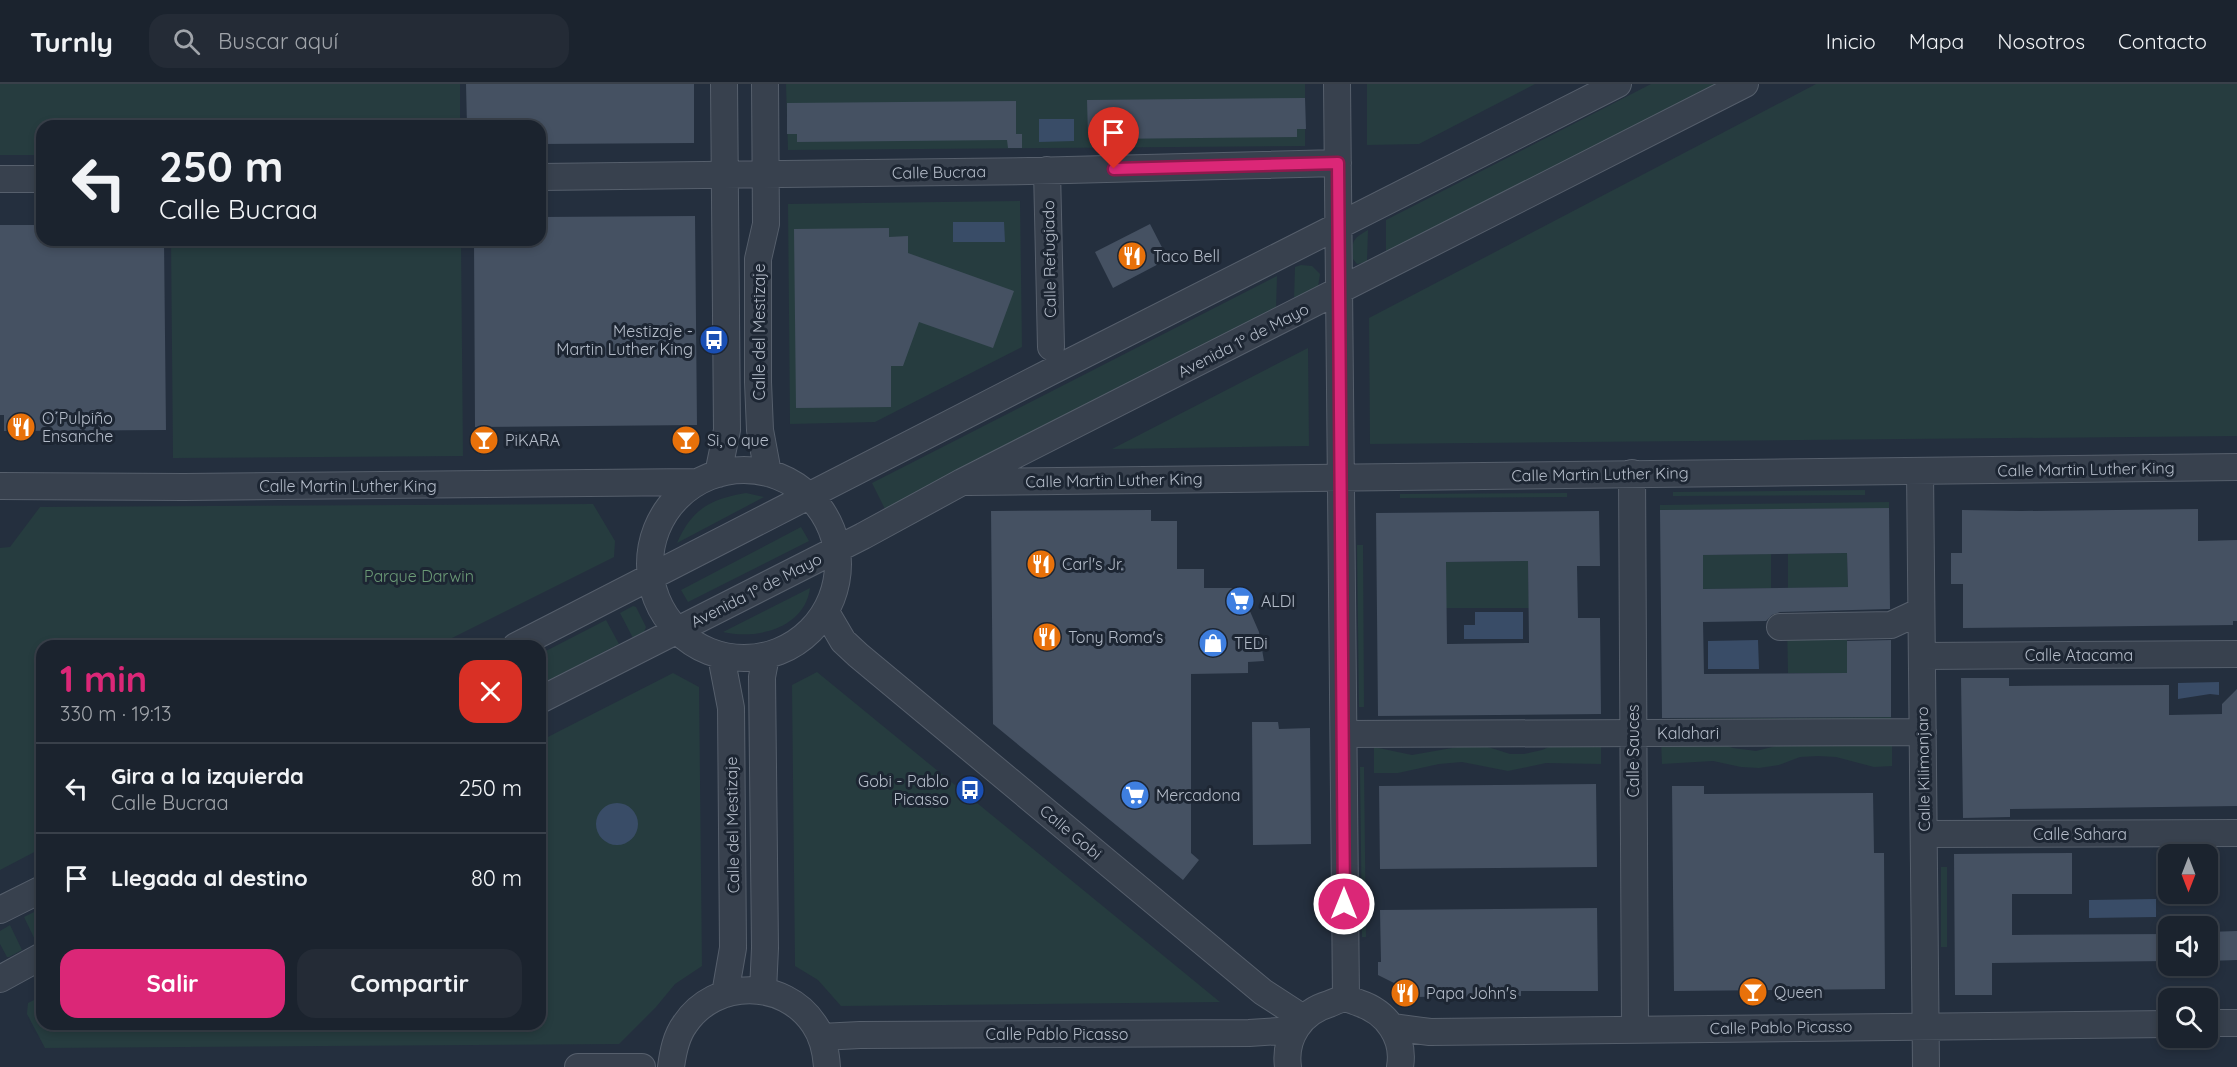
<!DOCTYPE html>
<html lang="es">
<head>
<meta charset="utf-8">
<style>
	:root { --surface:#1b232e; --page:#242b36; --text:#f1f3f6; --muted:#a0a4aa; --line:#39404a; --accent:#db2777 }
	body { margin:0; font-family:Quicksand,sans-serif; background:var(--page); color:var(--text); height:100vh; display:flex; flex-direction:column; font-size:22px; white-space:nowrap }
	* { box-sizing:border-box; margin:0 }
	p { font-size:20px; color:var(--muted) }
	.icon { flex:none; width:33px; height:33px; fill:none; stroke:currentColor; stroke-width:2; stroke-linecap:round; stroke-linejoin:round }
	.map { position:relative; flex:1; overflow:hidden }
	.side { position:absolute; left:36px; top:556px; width:510px; height:390px; display:flex; flex-direction:column; background:var(--surface); border-radius:18px; box-shadow:0 3px 9px #0003,0 0 0 2px var(--line) }
	.side>* { flex:none }
	.banner { position:absolute; left:36px; top:36px; width:510px; height:126px; border-radius:18px; box-shadow:0 3px 9px #0003,0 0 0 2px var(--line); background:#1b232e; color:var(--text); overflow:hidden }
	.needle { width:39px; rotate:180deg }
	.controls { position:absolute; left:2158px; top:760px; display:grid; gap:12px }
	.controls a { display:grid; place-items:center; width:60px; height:60px; border-radius:12px; background:var(--surface); box-shadow:0 3px 9px #0003,0 0 0 2px var(--line); font-size:30px }
	.pin { position:absolute; display:grid; place-items:center; width:51px; height:51px; color:#fff; margin:-62px -26px; border-radius:50% 50% 50% 0; rotate:-45deg; box-shadow:0 0 6px #0007 }
	.pin .icon { rotate:45deg }
	.me { position:absolute; width:66px; margin:-33px; rotate:0deg; stroke-linejoin:round; filter:drop-shadow(0 0 4px #0008) }
	.turn { display:flex; align-items:center; gap:21px; height:126px; padding:0 24px; font-size:27px }
	.turn .icon { width:78px; height:78px; stroke-width:2.5 }
	.turn b { display:block; font-size:42px; line-height:51px }
	.round { display:grid; place-items:center; flex:none; width:63px; height:63px; border-radius:18px; background:var(--page) }
	.summary { display:flex; align-items:center; justify-content:space-between; height:102px; padding:0 24px }
	h1 { font-size:36px; font-weight:800; line-height:45px; color:var(--accent) }
	.primary-button { display:flex; gap:12px; margin-top:auto; padding:12px 24px }
	.primary-button a { flex:1; height:69px; border-radius:18px; background:var(--accent); color:#fff; font-size:24px; font-weight:800; line-height:69px; text-align:center }
	.primary-button a+a { background:var(--page); color:var(--text) }
	ul { padding:0; list-style:none }
	li { display:flex; align-items:center; gap:18px; height:90px; padding:0 24px; border-top:2px solid var(--line) }
	li div { flex:1 }
	li b { display:block; font-size:22px }
	li em { font-style:normal }
	header { display:flex; align-items:center; gap:36px; box-sizing:border-box; height:84px; padding:0 30px; background:var(--surface); border-bottom:2px solid var(--line) }
	header strong { font-size:28px }
	nav { display:flex; gap:33px; margin-inline-start:auto; font-size:21px }
	.search { width:420px; height:54px; background:var(--page); display:flex; align-items:center; gap:15px; box-sizing:border-box; padding:0 21px; border-radius:18px; color:var(--muted); font-size:22px }
	.map>svg:first-child { display:block }
	.green { fill:#263c3f }
	.water { fill:#394c67 }
	.building { fill:#455162; fill-rule:evenodd }
	.lines { fill:none; stroke-linecap:round; stroke-linejoin:round }
	.minor-casing { stroke:#565f6c; stroke-width:28 }
	.minor { stroke:#38414e; stroke-width:26 }
	.route-casing { stroke:#8e194d; stroke-width:15 }
	.route { stroke:#db2777; stroke-width:10 }
	.labels { text-anchor:middle; dominant-baseline:central; stroke-width:6; stroke-linejoin:round; paint-order:stroke }
	.street-label { font-size:16px; fill:#b4bcc9; stroke:#1d2633 }
	.poi-label { font-size:16px; fill:#b4bcc9; stroke:#1d2633; text-anchor:start }
	.park-label { font-size:16px; fill:#6b9a76; stroke:#1d2633 }
</style>
</head>
<body>
<header>
<strong>Turnly</strong>
<div class="search"><svg class="icon" aria-label="search" viewBox="0 0 24 24"><circle cx="10" cy="10" r="6"/><path d="M15 15l6 6"/></svg>Buscar aquí</div>
<nav><a>Inicio</a><a>Mapa</a><a>Nosotros</a><a>Contacto</a></nav>
</header>
<div class="map">
<svg width="2237" height="983" viewBox="0 0 2237 983">
	<rect width="100%" height="100%" fill="#242f3e"/>
	<path class="green" d="M0 0H460V42H42V71H0Z
		M786 0H1305V62L788 66Z
		M1367 0H1535L1419 60 1367 61Z
		M1651 0H1716L1386 169V136Z
		M1816 0H2237V352L1370 360 1369 234Z
		M1020 117 1022 263 875 338 790 340 788 120Z
		M1368 146 1367 178 1357 180 1353 175C1352 157 1352 155 1368 146Z
		M171 156H461L463 372 173 374Z
		M1301 181 1312 182 1320 190 1318 203 1294 216 1295 183Z
		M1277 192 1276 225 885 425 872 399Z
		M1308 264 1309 362 1112 365Z
		M1865 406V411L1673 412V408Z
		M746 409 764 413 677 459C692 425 710 415 746 409Z
		M1567 409V413L1400 414V410Z
		M1889 418V424L1660 426V421Z
		M593 420 615 457 614 473 436 562H42V764L0 786V464L10 463 40 423Z
		M801 443 809 457 688 518 681 506Z
		M1357 461H1363L1364 623H1359Z
		M1847 469 1848 503 1788 504V470Z
		M1771 470V504L1703 505V471Z
		M1528 477 1529 524H1446V478Z
		M810 504C805 544 757 556 723 548Z
		M633 522 636 523 646 543 644 548 633 554 620 529Z
		M606 536 619 560 540 601V570Z
		M1847 536V589H1788L1787 537Z
		M817 588 1220 918 841 922 818 896 795 882 792 601Z
		M673 589 699 603 702 882 675 900 656 923 619 960 45 964 27 930 28 919 42 912V940H540V657Z
		M1891 633V639L1662 641V635Z
		M1793 655H1892V682L1874 683 1836 673 1818 672 1800 673 1779 681 1759 684 1741 683 1713 677 1662 680 1661 657 1713 656 1733 664 1756 667 1780 661Z
		M1563 657H1601V680L1546 679 1508 687 1462 678 1439 680 1398 689H1374V663L1412 671 1469 661 1485 662 1510 670H1524L1542 666Z
		M1360 683H1364L1366 853H1362Z
		M1941 783H1947V863H1941Z
		M42 824V857L37 860 24 833Z
		M10 841 22 866 9 873H7L0 860V847Z"/>
	<path class="water" d="M1039 35H1074V57L1039 58Z
		M953 138H1004L1005 158H953Z
		M1475 528H1523V555H1464V541H1475Z
		M1758 556 1759 585H1708V557Z
		M2219 598V611L2210 610 2178 615V599Z
		M596 740a21 21 0 1 1 42 0a21 21 0 1 1-42 0Z
		M2156 815V833L2089 834V816Z"/>
	<path class="building" d="M466 0H694V59L540 60V42H467Z
		M1305 14 1306 45H1297V53L1102 55V51H1088L1087 16Z
		M1016 17V50H1022V64H1008L1007 56 797 58V50H787V19Z
		M695 132 697 341 475 343 474 156H540V133Z
		M1150 140 1168 175 1113 204 1095 168Z
		M0 141H42V156H164L166 346 4 347V331H0Z
		M889 144V153L908 152V169L1014 207 993 264 919 238 903 282H891V323L796 324 794 145Z
		M1889 424 1890 525 1780 528 1772 531 1766 537 1703 538 1704 590 1847 589V557L1891 556V633L1662 634 1660 426ZM1847 469 1848 503 1703 505V471Z
		M2198 425V457L2237 456V537H2233V541L1963 544V500H1951V469H1962V426L2021 427Z
		M1151 426V437H1177V485H1204V504H1235L1249 525 1259 548 1264 577 1248 578V589L1191 590V769L1199 776 1183 796 993 640 991 427Z
		M1599 427 1600 482H1577L1578 534H1600L1601 630 1378 632 1376 429ZM1528 477 1529 559 1447 560 1446 478Z
		M1961 594H2009V602L2169 601V631L2222 630V620L2237 605V722L2010 725V733L1963 734Z
		M1252 638H1278L1279 645 1310 644 1311 760 1253 761Z
		M1596 700 1597 783 1380 785 1379 702Z
		M1672 702H1704V710L1873 709 1874 769H1884L1885 905 1674 907Z
		M2072 769V810H2012V851L2169 850V877L1992 879V911H1955L1954 770Z
		M1597 824 1598 907H1521V912L1411 913 1402 903 1378 891V878H1381L1380 826Z
		M2237 847V876L2208 877V848Z"/>
	<g class="lines">
		<g class="minor-casing">
			<path id="minor" d="M765 0 766 140 758 175V298L760 346 768 389
				M1337 0 1346 914
				M1047 86 1051 263
				M540 93 1029 87 1338 79
				M0 95H42
				M650 480a94 94 0 1 1 188 0a94 94 0 1 1-188 0Z
				M1920 387 1926 983
				M1632 389 1635 945
				M718 390 727 346 724 0
				M968 398 2237 383
				M0 402 184 403 696 398
				M826 528 843 557 858 571 1263 908 1303 934
				M1780 543 1891 541 1921 527
				M516 562 1052 287 1618 0
				M721 572 731 624 733 864 725 910
				M1922 572 2237 570
				M540 616 863 452 962 398 1745 0
				M1344 650 1923 648
				M1924 750 2237 749
				M0 826 42 805
				M0 895 42 872
				M763 907 765 864 762 593 766 572
				M2208 939H2237
				M1392 943 1430 948 2169 940
				M821 953 860 951 1249 949 1294 946
				M578 983H642
				M671 983C673 968 676 952 685 940 715 895 784 895 814 940 823 953 826 967 827 983
				M1288 983C1284 954 1301 928 1329 920 1334 918 1341 914 1346 915 1350 915 1356 918 1359 919 1387 928 1405 954 1400 983"/>
		</g>
		<use href="#minor" class="minor"/>
	</g>
	<g class="lines">
		<g class="route-casing">
			<path id="route" d="M1114 85 1338 79 1344 820"/>
		</g>
		<use href="#route" class="route"/>
	</g>
	<defs>
		<g id="restaurant-disc" transform="scale(1.5)"><circle r="9.5" fill="#e8710a" stroke="#1d2633"/><path d="M-5-6h1v4h1v-4h1v4h1v-4h1v5L-1.5 .5V6h-2V.5L-5-1ZM5-6V6H3V1.5H1.5Q1.5-4 5-6Z" fill="#fff"/></g>
		<g id="bus-disc" transform="scale(1.5)"><circle r="9.5" fill="#1a4fb4" stroke="#1d2633"/><path d="M-5-6H5V4H4V6H2V4H-2V6H-4V4H-5ZM-3.5-4V0h7V-4ZM-3.5 1.2v1.5H-2V1.2ZM2 1.2v1.5H3.5V1.2Z" fill="#fff"/></g>
		<g id="bar-disc" transform="scale(1.5)"><circle r="9.5" fill="#e8710a" stroke="#1d2633"/><path d="M-6-5H6L.8 .8V4.5H3.5V6h-7V4.5H-.8V.8Z" fill="#fff"/></g>
		<g id="supermarket-disc" transform="scale(1.5)"><circle r="9.5" fill="#3f7fe0" stroke="#1d2633"/><path d="M-6-5.5h2.5l.6 2H6L4.5 2H-2.5L-4.4-4H-6ZM-1.5 3.2a1.3 1.3 0 1 0 .1 0ZM3 3.2a1.3 1.3 0 1 0 .1 0Z" fill="#fff"/></g>
		<g id="shop-disc" transform="scale(1.5)"><circle r="9.5" fill="#3f7fe0" stroke="#1d2633"/><path d="M-5-2.5h2.3a2.7 3.5 0 0 1 5.4 0H5L5.5 6h-11ZM-1.5-2.5h3a1.5 2.3 0 0 0-3 0Z" fill="#fff"/></g>
	</defs>
	<g fill-rule="evenodd">
		<use href="#restaurant-disc" x="1132" y="172"/>
		<use href="#bus-disc" x="714" y="256"/>
		<use href="#restaurant-disc" x="21" y="343"/>
		<use href="#bar-disc" x="484" y="356"/>
		<use href="#bar-disc" x="686" y="356"/>
		<use href="#restaurant-disc" x="1041" y="480"/>
		<use href="#supermarket-disc" x="1240" y="517"/>
		<use href="#restaurant-disc" x="1047" y="553"/>
		<use href="#shop-disc" x="1213" y="559"/>
		<use href="#bus-disc" x="970" y="706"/>
		<use href="#supermarket-disc" x="1135" y="711"/>
		<use href="#bar-disc" x="1753" y="908"/>
		<use href="#restaurant-disc" x="1405" y="909"/>
	</g>
	<g class="labels">
		<g class="street-label">
			<text transform="translate(939 88) rotate(-1)">Calle Bucraa</text>
			<text transform="translate(1049 175) rotate(-91)">Calle Refugiado</text>
			<text transform="translate(759 248) rotate(-90)">Calle del Mestizaje</text>
			<text transform="translate(1243 256) rotate(-27)">Avenida 1º de Mayo</text>
			<text transform="translate(2086 385) rotate(-1)">Calle Martin Luther King</text>
			<text transform="translate(1600 390) rotate(-1)">Calle Martin Luther King</text>
			<text transform="translate(1114 396) rotate(-1)">Calle Martin Luther King</text>
			<text x="348" y="402">Calle Martin Luther King</text>
			<text transform="translate(756 506) rotate(-27)">Avenida 1º de Mayo</text>
			<text x="2079" y="571">Calle Atacama</text>
			<text x="1688" y="649">Kalahari</text>
			<text transform="translate(1633 667) rotate(-90)">Calle Sauces</text>
			<text transform="translate(1923 685) rotate(-91)">Calle Kilimanjaro</text>
			<text transform="translate(732 741) rotate(-91)">Calle del Mestizaje</text>
			<text transform="translate(1071 748) rotate(40)">Calle Gobi</text>
			<text x="2080" y="750">Calle Sahara</text>
			<text transform="translate(1781 943) rotate(-1)">Calle Pablo Picasso</text>
			<text x="1057" y="950">Calle Pablo Picasso</text>
		</g>
		<g class="poi-label">
			<text x="1153" y="172">Taco Bell</text>
			<text x="693" y="247" text-anchor="end">Mestizaje -<tspan x="693" dy="18">Martin Luther King</tspan></text>
			<text x="42" y="334">O´Pulpiño<tspan x="42" dy="18">Ensanche</tspan></text>
			<text x="505" y="356">PiKARA</text>
			<text x="707" y="356">Si, o que</text>
			<text x="1062" y="480">Carl's Jr.</text>
			<text x="1261" y="517">ALDI</text>
			<text x="1068" y="553">Tony Roma's</text>
			<text x="1234" y="559">TEDi</text>
			<text x="949" y="697" text-anchor="end">Gobi - Pablo<tspan x="949" dy="18">Picasso</tspan></text>
			<text x="1156" y="711">Mercadona</text>
			<text x="1774" y="908">Queen</text>
			<text x="1426" y="909">Papa John's</text>
		</g>
		<g class="park-label">
			<text x="419" y="492">Parque Darwin</text>
		</g>
	</g>
</svg>
<div class="controls">
<a><svg class="needle" viewBox="-14 -14 28 28"><path d="M0-13l5 13h-10z" fill="#e53935"/><path d="M0 13l5-13h-10z" fill="#a0a4aa"/></svg></a>
<a><svg class="icon" aria-label="sound" viewBox="0 0 24 24"><path d="M4 9h4l5-4v14l-5-4H4zM17 9q2 3 0 6"/></svg></a>
<a><svg class="icon" aria-label="search" viewBox="0 0 24 24"><circle cx="10" cy="10" r="6"/><path d="M15 15l6 6"/></svg></a>
</div>
<div class="pin" style="left:1114px;top:85px;background:#d93025"><svg class="icon" aria-label="arrive" viewBox="0 0 24 24"><path d="M6 21V4h12l-3 4 3 4H6"/></svg></div>
<svg class="me" style="left:1344px;top:820px" viewBox="-20 -20 40 40"><circle r="17" fill="#db2777" stroke="#fff" stroke-width="3"/><path d="M0-11L8 9 0 5-8 9z" fill="#fff"/></svg>
<div class="banner">
<div class="turn"><svg class="icon" aria-label="left" viewBox="0 0 24 24"><path d="M17 20v-9H6M10 6l-5 5 5 5"/></svg><div><b>250 m</b>Calle Bucraa</div></div>
</div>
<section class="side">
<div class="summary"><div><h1>1 min</h1><p>330 m · 19:13</p></div><a class="round" style="background:#d93025;color:#fff"><svg class="icon" aria-label="close" viewBox="0 0 24 24"><path d="M6 6l12 12M18 6L6 18"/></svg></a></div>
<ul>
<li><svg class="icon" aria-label="left" viewBox="0 0 24 24"><path d="M17 20v-9H6M10 6l-5 5 5 5"/></svg><div><b>Gira a la izquierda</b><p>Calle Bucraa</p></div><em>250 m</em></li>
<li><svg class="icon" aria-label="arrive" viewBox="0 0 24 24"><path d="M6 21V4h12l-3 4 3 4H6"/></svg><div><b>Llegada al destino</b></div><em>80 m</em></li>
</ul>
<div class="primary-button"><a>Salir</a><a>Compartir</a></div>
</section>
</div>
</body>
</html>
